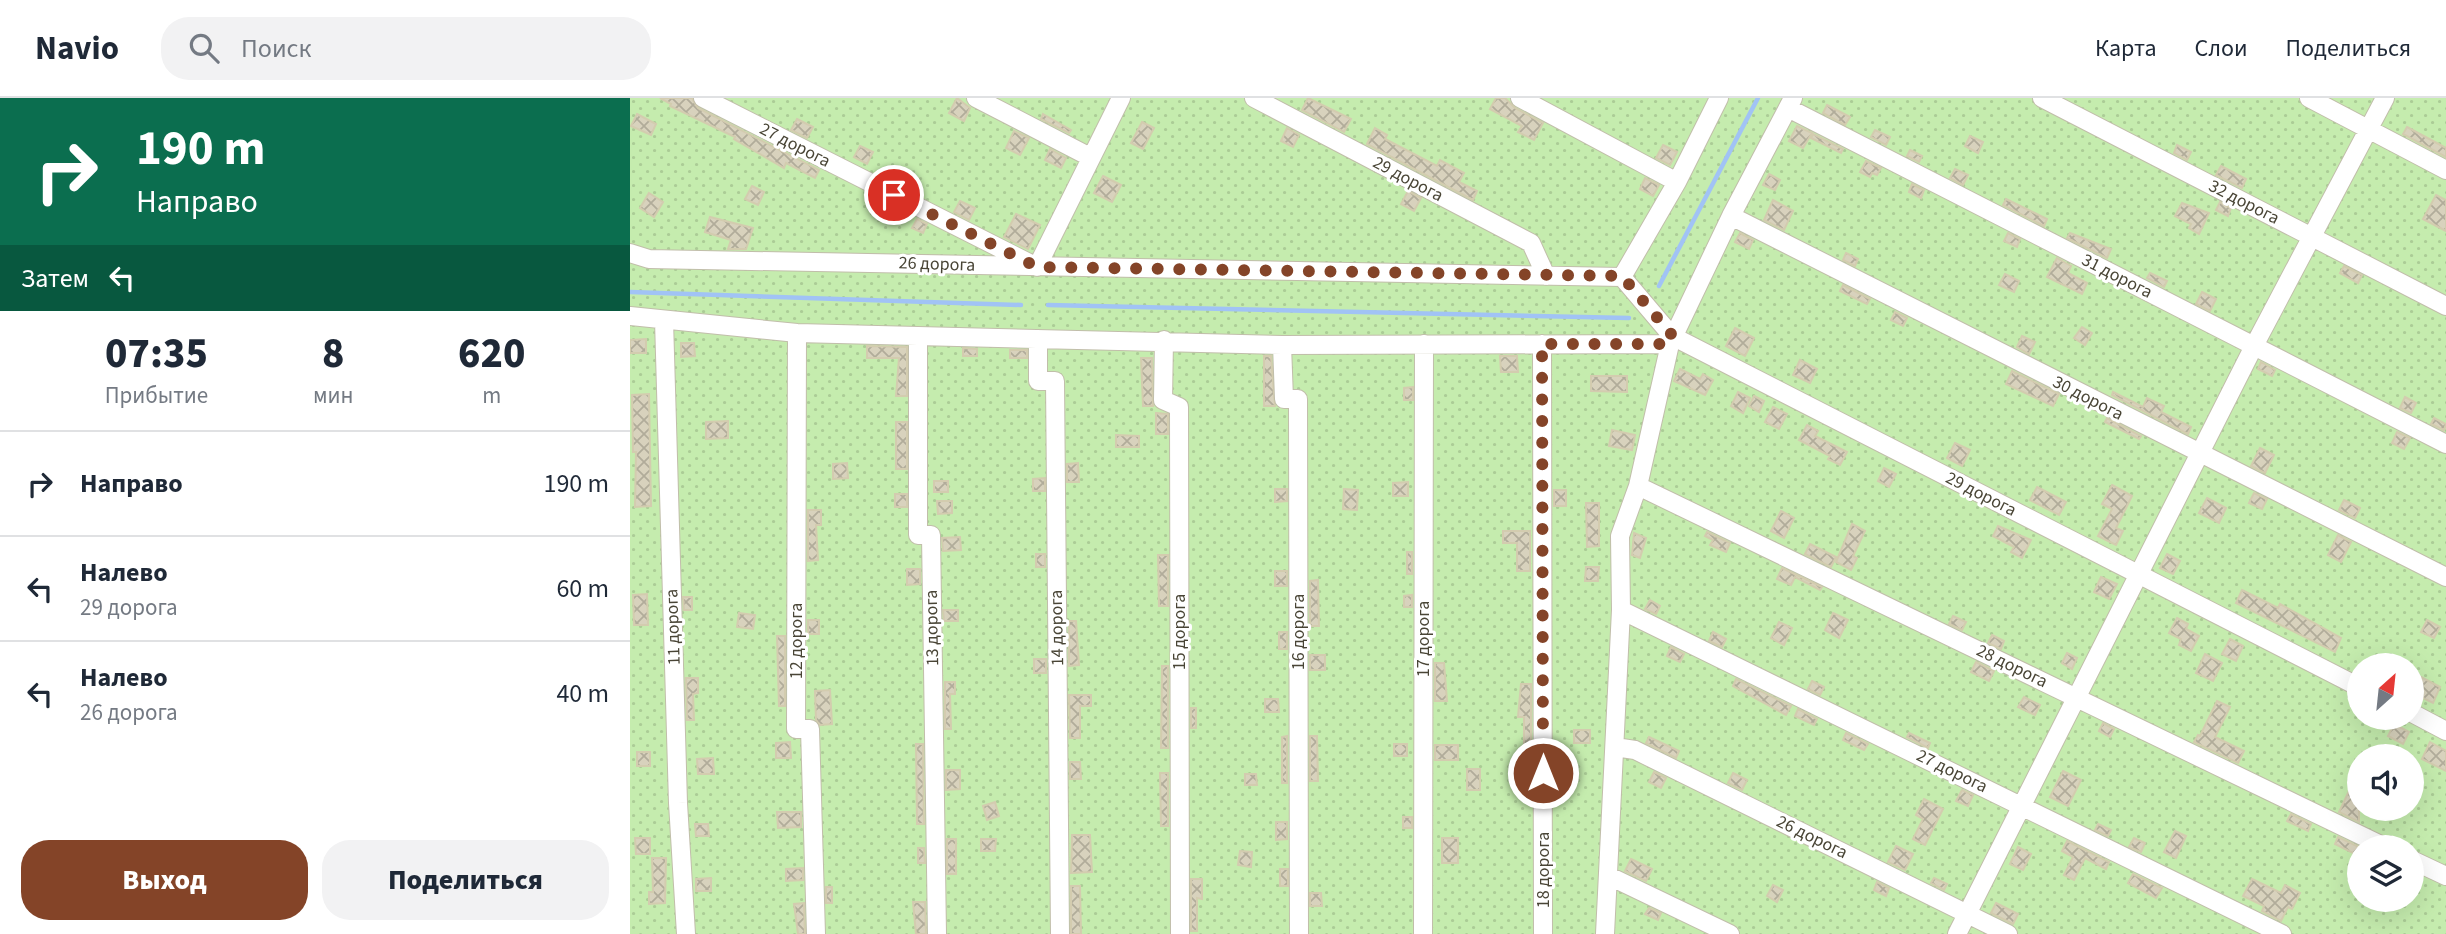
<!DOCTYPE html>
<html lang="ru">
<head>
<meta charset="utf-8">
<style>
	:root { --surface:#fff; --page:#f2f2f3; --text:#1f2937; --muted:#747a83; --line:#e0e1e3; --accent:#844428 }
	body { margin:0; font-family:"Source Sans 3",sans-serif; background:var(--page); color:var(--text); height:100vh; display:flex; flex-direction:column; font-size:26px; white-space:nowrap }
	* { box-sizing:border-box; margin:0 }
	p { font-size:23px; color:var(--muted) }
	.icon { flex:none; width:38px; height:38px; fill:none; stroke:currentColor; stroke-width:2; stroke-linecap:round; stroke-linejoin:round }
	.map { position:relative; flex:1; overflow:hidden }
	.panel { display:flex; flex-direction:column; background:var(--surface); width:630px }
	.panel>* { flex:none }
	.hud { background:#0b6e4f; color:#fff; overflow:hidden }
	.needle { width:46px; rotate:27deg }
	.buttons { position:absolute; left:1717px; top:555px; display:grid; gap:14px }
	.buttons a { display:grid; place-items:center; width:77px; height:77px; border-radius:50%; background:var(--surface); box-shadow:0 7px 28px #0002; font-size:35px }
	.pin { position:absolute; display:grid; place-items:center; width:60px; height:60px; color:#fff; margin:-30px; border:4px solid #fff; border-radius:50%; box-shadow:0 2px 7px #0007 }
	.me { position:absolute; width:77px; margin:-38px; rotate:0deg; stroke-linejoin:round; filter:drop-shadow(0 0 5px #0008) }
	.turn { display:flex; align-items:center; gap:24px; height:147px; padding:0 21px; font-size:32px }
	.turn .icon { width:91px; height:91px; stroke-width:2.5 }
	.turn b { display:block; font-size:49px; line-height:60px }
	.then { display:flex; align-items:center; height:66px; padding:0 21px; background:#0003; gap:14px; font-size:26px }
	.eta { display:flex; justify-content:space-evenly; align-items:center; height:119px; text-align:center }
	.eta b { font-size:42px; font-weight:800; line-height:49px }
	.action { display:flex; gap:14px; margin-top:auto; padding:14px 21px }
	.action a { flex:1; height:80px; border-radius:28px; background:var(--accent); color:#fff; font-size:28px; font-weight:800; line-height:80px; text-align:center }
	.action a+a { background:var(--page); color:var(--text) }
	ul { padding:0; list-style:none }
	li { display:flex; align-items:center; gap:21px; height:105px; padding:0 21px; border-top:2px solid var(--line) }
	li div { flex:1 }
	li b { display:block; font-size:26px }
	li em { font-style:normal }
	header { display:flex; align-items:center; gap:42px; box-sizing:border-box; height:98px; padding:0 35px; background:var(--surface); border-bottom:2px solid var(--line) }
	header strong { font-size:33px }
	nav { display:flex; gap:38px; margin-inline-start:auto; font-size:24px }
	.search { width:490px; height:63px; background:var(--page); display:flex; align-items:center; gap:18px; box-sizing:border-box; padding:0 24px; border-radius:28px; color:var(--muted); font-size:26px }
	main { display:flex; flex:1; min-height:0 }
	.map>svg:first-child { display:block }
	.green { fill:url(#green-dots); fill-rule:evenodd }
	.lines { fill:none; stroke-linecap:round; stroke-linejoin:round }
	.stream { stroke:#a1c3f5; stroke-width:4.5 }
	.building { fill:url(#building-cross-hatch); stroke:#d3ccaf; stroke-width:2 }
	.minor-casing { stroke:#c1beaa; stroke-width:20 }
	.minor { stroke:#fff; stroke-width:18 }
	.route { stroke:#844428; stroke-width:12; stroke-dasharray:0 21.6 }
	.labels { text-anchor:middle; dominant-baseline:central; stroke-width:6; stroke-linejoin:round; paint-order:stroke }
	.street-label { font-size:18px; fill:#494536; stroke:#fff }
</style>
</head>
<body>
<header>
<strong>Navio</strong>
<div class="search"><svg class="icon" aria-label="search" viewBox="0 0 24 24"><circle cx="10" cy="10" r="6"/><path d="M15 15l6 6"/></svg>Поиск</div>
<nav><a>Карта</a><a>Слои</a><a>Поделиться</a></nav>
</header>
<main>
<section class="panel">
<div class="hud">
<div class="turn"><svg class="icon" aria-label="right" viewBox="0 0 24 24"><path d="M7 20v-9h11M14 6l5 5-5 5"/></svg><div><b>190 m</b>Направо</div></div>
<div class="then">Затем<svg class="icon" aria-label="left" viewBox="0 0 24 24"><path d="M17 20v-9H6M10 6l-5 5 5 5"/></svg></div>
</div>
<div class="eta">
<div><b>07:35</b><p>Прибытие</p></div>
<div><b>8</b><p>мин</p></div>
<div><b>620</b><p>m</p></div>
</div>
<ul>
<li><svg class="icon" aria-label="right" viewBox="0 0 24 24"><path d="M7 20v-9h11M14 6l5 5-5 5"/></svg><div><b>Направо</b></div><em>190 m</em></li>
<li><svg class="icon" aria-label="left" viewBox="0 0 24 24"><path d="M17 20v-9H6M10 6l-5 5 5 5"/></svg><div><b>Налево</b><p>29 дорога</p></div><em>60 m</em></li>
<li><svg class="icon" aria-label="left" viewBox="0 0 24 24"><path d="M17 20v-9H6M10 6l-5 5 5 5"/></svg><div><b>Налево</b><p>26 дорога</p></div><em>40 m</em></li>
</ul>
<div class="action"><a>Выход</a><a>Поделиться</a></div>
</section>
<div class="map">
<svg width="1816" height="836" viewBox="0 0 1816 836">
	<defs>
		<pattern id="green-dots" width="8" height="8" patternUnits="userSpaceOnUse" patternTransform="scale(1.75)"><rect width="8" height="8" fill="#c5ecae"/><path d="M2 2h.1M6 6h.1" fill="none" stroke="#abcc96" stroke-width="1.8" stroke-linecap="round"/></pattern>
		<pattern id="building-cross-hatch" width="8" height="8" patternUnits="userSpaceOnUse" patternTransform="scale(1.75)"><rect width="8" height="8" fill="#d8d2bd"/><path d="M0 0l8 8M0 8l8-8" fill="none" stroke="#b1ac9a"/></pattern>
	</defs>
	<rect width="100%" height="100%" fill="#f5f4e8"/>
	<path class="green" d="M0 0H1816V836H0ZM1729 567H1782V620H1729ZM1729 658H1782V710H1729ZM1729 749H1782V802H1729Z"/>
	<g class="lines">
		<path class="stream" d="M1029 188 1128 0
			M0 194 391 207
			M418 207 999 220"/>
	</g>
	<path class="building" d="M30 0H62L68 10 189 72 185 80 156 65 154 70 104 41 105 39 40 8 41 6Z
		M327 0 340 10 334 23 319 15Z
		M678 0 721 21 714 34 672 12Z
		M866 0H875L885 10 913 25 904 42 888 34 892 28 860 11Z
		M1197 7 1220 19 1215 27 1193 15Z
		M7 16 26 26 21 37 1 28Z
		M413 16 441 32 439 35 411 21Z
		M167 21 183 29 177 40 161 32Z
		M512 24 524 30 513 51 501 45Z
		M1167 28 1182 35 1173 50 1159 43Z
		M1777 29 1816 50V59L1773 36Z
		M657 30 669 37 663 49 651 43Z
		M745 30 757 37 755 41 807 68 810 62 834 75 829 84 847 93 843 102 737 46Z
		M1245 32 1260 39 1256 47 1241 39Z
		M384 33 399 40 390 57 376 50Z
		M1183 36 1213 51 1211 55 1181 40Z
		M1340 38 1353 44 1348 55 1335 48Z
		M1033 47 1047 54 1040 67 1026 60Z
		M1547 47 1561 54 1557 62 1544 55Z
		M230 48 243 54 237 66 224 59Z
		M420 51 436 60 431 70 415 62Z
		M1280 52 1292 58 1289 64 1277 58Z
		M1236 63 1251 70 1247 77 1242 75 1240 79 1230 74Z
		M1591 68 1616 81 1612 90 1586 77Z
		M1325 71 1338 77 1333 87 1320 80Z
		M1139 76 1150 82 1145 92 1133 87Z
		M473 78 491 87 482 104 464 95Z
		M1015 80 1029 87 1023 98 1010 91Z
		M1282 86 1294 92 1291 100 1279 94Z
		M122 88 134 94 128 107 115 101Z
		M778 93 791 100 784 113 771 106Z
		M19 95 33 104 24 119 10 110Z
		M1806 97 1816 102V133L1793 121Z
		M242 98 257 106 252 116 237 108Z
		M1376 101 1417 121 1414 128 1373 107Z
		M1143 102 1163 113 1154 132 1134 122Z
		M330 103 345 110 339 122 324 114Z
		M1590 104 1601 110 1598 118 1586 112Z
		M1552 105 1579 115 1569 136 1559 130 1561 126 1545 118Z
		M386 116 410 127 398 151 374 139Z
		M80 119 123 130 116 151H98L101 142 75 134Z
		M287 121 297 126 293 135 282 130Z
		M1110 135 1123 142 1119 151 1105 144Z
		M1378 135 1390 141 1387 149 1374 143Z
		M1440 135 1481 151 1477 160 1437 140Z
		M1216 155 1228 161 1225 168 1213 162Z
		M1427 160 1441 168 1438 175 1457 185 1452 196 1417 179Z
		M1714 168 1732 177 1728 185 1710 175Z
		M1520 175 1537 183 1534 189 1517 180Z
		M1375 176 1389 183 1384 194 1369 187Z
		M1213 187 1240 201 1237 206 1210 193Z
		M1572 194 1586 201 1580 213 1566 206Z
		M1265 214 1277 220 1273 228 1261 222Z
		M1452 229 1462 235 1455 247 1444 240Z
		M1105 230 1124 240 1115 258 1096 248Z
		M1392 238 1405 244 1399 256 1387 249Z
		M16 241V255H0V242Z
		M51 245H64L65 258 51 259Z
		M237 248 277 249V298H266L269 260H237Z
		M333 250 347 251V258H333Z
		M380 252H397V260H380Z
		M634 258H641L645 308H634Z
		M870 258H887L888 274H871Z
		M511 260H522L523 308H513Z
		M1170 262 1187 271 1180 285 1163 277Z
		M1631 264 1645 272 1642 278 1628 271Z
		M1050 271 1070 281 1073 276 1083 282 1075 297 1044 283Z
		M1382 273 1429 296 1423 308 1376 286Z
		M961 278H997V294L961 293Z
		M783 289V302H774V290Z
		M1108 294 1120 300 1113 315 1101 308Z
		M1483 294 1513 309 1517 300 1534 308 1531 314 1561 329 1558 336 1482 297Z
		M19 296 21 408 5 409 6 354H3L2 297Z
		M1124 298 1134 303 1129 314 1119 308Z
		M1775 299 1786 305 1781 315 1770 310Z
		M1143 309 1157 316 1149 331 1135 324Z
		M526 315 538 316V336H526Z
		M1477 320 1511 338 1509 341 1475 324Z
		M1804 320 1816 326 1814 332 1801 326Z
		M98 323V340L76 341V324Z
		M266 324H277V371H266Z
		M1177 327 1188 333 1185 338 1217 354 1210 367 1198 361 1200 358 1169 342Z
		M982 332 1005 337 1002 352 979 348Z
		M1767 334 1780 340 1774 351 1762 345Z
		M486 337 509 338V349H486Z
		M1325 345 1340 352 1332 368 1317 360Z
		M1630 350 1644 357 1635 375 1621 368Z
		M217 365 218 380 203 381V366Z
		M448 365 449 384H437V366Z
		M1254 370 1266 376 1259 389 1248 383Z
		M415 380V393H403V381Z
		M304 383H318V394H304Z
		M778 384V398H763V385Z
		M1482 387 1502 398 1486 430 1493 433 1486 447 1468 438 1482 411 1472 406Z
		M1407 389 1436 404 1429 417 1400 402Z
		M645 391H657V403L645 404Z
		M714 391 728 392 727 412 713 411Z
		M924 392H936V408H924Z
		M1624 395 1637 401 1632 411 1619 405Z
		M265 396H277V409H265Z
		M1577 400 1596 410 1589 425 1569 415Z
		M1714 402 1730 410 1725 420 1709 412Z
		M307 403H322V415L308 416Z
		M956 405H969V448L957 449Z
		M178 412H191V427H186L188 462 178 463Z
		M1151 413 1164 420 1154 440 1141 433Z
		M1222 426 1235 433 1223 458 1227 460 1221 472 1206 464Z
		M1368 428 1401 442 1392 460 1381 454 1384 449 1363 438Z
		M873 433H900V473H887V445H873Z
		M1077 434 1100 445 1096 454 1080 447 1083 442 1075 438Z
		M1004 435 1016 440 1010 460 1002 457Z
		M1708 437 1721 444 1711 464 1698 457Z
		M330 439 331 452 313 453 312 440Z
		M1180 446 1206 459 1201 469 1175 456Z
		M777 454H782V476H777Z
		M406 456H415V469H406Z
		M1537 456 1550 463 1543 476 1530 470Z
		M528 457H538V508H529Z
		M956 469H969L968 483H955Z
		M1152 470 1192 489 1190 492 1165 479 1161 487 1147 481Z
		M277 471H290V486L277 487Z
		M645 473H657V488H645Z
		M1471 479 1487 486 1479 501 1464 494Z
		M688 482 689 528H680V483Z
		M1612 492 1648 510 1650 506 1711 540 1705 554 1606 505Z
		M17 496 18 527H4L3 497Z
		M782 497V509H774V498Z
		M53 499H62V512H54Z
		M1020 502 1030 508 1026 516 1015 511Z
		M313 512H328V523H314Z
		M109 515 125 517 123 531 107 529Z
		M1203 515 1218 522 1209 540 1195 532Z
		M1323 518 1336 524 1332 532 1319 526Z
		M1547 520 1558 526 1556 531 1569 538 1561 553 1549 547 1551 541 1539 535Z
		M178 522H189V536H178Z
		M1797 522 1810 529 1804 540 1791 534Z
		M439 523H446L449 567 439 568Z
		M1149 524 1162 530 1154 547 1141 540Z
		M649 534H657V551H649Z
		M1083 534 1096 541 1092 549 1079 543Z
		M1362 537 1374 543 1371 551 1358 545Z
		M147 538H155V608H149Z
		M1600 541 1613 548 1606 563 1592 556Z
		M1041 549 1054 556 1050 564 1037 558Z
		M1437 555 1447 560 1442 571 1432 565Z
		M1575 556 1592 565 1583 583 1566 575Z
		M680 557H695V572H680Z
		M404 561H416V575H404Z
		M1346 564 1364 573 1359 583 1341 574Z
		M805 565H814L817 603H805Z
		M532 568H538V650H531Z
		M1791 579 1810 589 1803 605 1783 595Z
		M56 580H68V595L63 596 64 622H57Z
		M1106 581 1161 608 1156 617 1103 588Z
		M1182 583 1194 589 1190 597 1178 591Z
		M315 584H325V596H320L321 631H315Z
		M891 586H901V652H894V619H888Z
		M200 592 202 626 190 627 186 622 185 593Z
		M439 597H461V608H450V640H440Z
		M1394 599 1410 607 1405 617 1388 609Z
		M635 601H648L649 614H635Z
		M1587 603 1600 609 1585 639 1614 653 1608 665 1564 644 1568 637 1570 638Z
		M561 610H566V630H561Z
		M1168 611 1187 621 1184 627 1165 618Z
		M1473 625 1484 631 1480 639 1469 633Z
		M1764 626 1779 634 1773 646 1758 638Z
		M944 632H960V645H944Z
		M1216 635 1238 646 1234 652 1213 642Z
		M1279 635 1300 645 1298 650 1277 639Z
		M657 638V685H652V639Z
		M680 638H687L688 683H680Z
		M1019 639 1049 653 1046 660 1016 645Z
		M160 644 161 660H146V645Z
		M1800 644 1816 653V673L1792 661Z
		M286 646H293L294 726H287Z
		M764 646H777V658H764Z
		M805 647H828V662H805Z
		M7 654H20V668H7Z
		M83 660 84 676H68L67 661Z
		M440 664H450L451 681H440Z
		M837 671H850V692H837Z
		M316 672H330V691L316 692Z
		M1433 673 1451 682 1438 708 1420 699Z
		M1024 674 1036 680 1031 690 1019 684Z
		M530 675H538V728H531Z
		M1103 675 1117 682 1112 692 1098 685Z
		M615 676H626L627 687H615Z
		M1332 692 1343 697 1338 708 1326 703Z
		M1719 693 1729 696V724L1709 714Z
		M1294 701 1313 711 1295 747 1283 741 1293 721 1286 717Z
		M365 704 369 718 357 722 353 708Z
		M147 714H171V729L148 730Z
		M1661 716 1681 726 1678 733 1657 723Z
		M773 719H782V730H773Z
		M646 724H657V741L646 742Z
		M65 726H78L79 738H66Z
		M1468 726 1481 732 1478 738 1465 732Z
		M1545 733 1556 738 1546 760 1534 754Z
		M442 737H460L462 774 441 775Z
		M1708 739 1729 749V758L1705 746Z
		M5 740H20V756H6Z
		M812 740H828V765H812Z
		M1504 740 1515 745 1511 754 1499 749Z
		M317 741H326V776H317Z
		M351 741H366L365 753H351Z
		M1437 743 1479 764 1476 771 1455 760 1444 782 1434 777 1443 759 1432 753Z
		M1266 748 1283 756 1275 772 1258 764Z
		M1388 749 1401 756 1393 772 1380 766Z
		M288 750H294L295 765H288Z
		M610 753 622 754 621 769 608 767Z
		M22 760H36L35 805 19 806V794H23Z
		M1001 761 1022 771 1016 783 995 773Z
		M173 770V782L156 783V771Z
		M650 771H658V788H650Z
		M1503 776 1532 790 1526 800 1498 785Z
		M81 780V793H66V781Z
		M1304 780 1317 786 1314 792 1301 785Z
		M561 781H572V801L567 800V833H561Z
		M1622 781 1651 795 1655 787 1670 795 1662 811 1658 809 1651 823 1632 813 1634 808 1613 798Z
		M1247 784 1259 790 1256 798 1244 792Z
		M1143 787 1153 792 1147 804 1137 798Z
		M441 788H450L451 836H441Z
		M196 789H202V805H196Z
		M680 795H691L692 808H680Z
		M283 804H295L296 836H286Z
		M174 805 175 836H168L164 806Z
		M1366 805 1388 816 1383 826 1361 815Z
		M1019 810 1031 815 1028 822 1015 816Z"/>
	<g class="lines">
		<g class="minor-casing">
			<path id="minor" d="M73 0 407 169 491 0
				M346 0 460 59
				M624 0 901 145 916 178
				M890 0 1047 84
				M1412 0 1816 208
				M1679 0 1816 72
				M1158 10 1816 346
				M1101 118 1816 479
				M0 155 19 161 992 179
				M992 179 1042 238 1729 589
				M992 179 1047 84 1089 0
				M0 218 167 235 652 247 1040 246 1101 118 1163 0
				M34 222 48 705 56 836
				M167 235 166 631H180L186 836
				M288 238V437H301L307 836
				M408 241V283H425L430 836
				M534 242 533 302 549 309 550 836
				M912 246 913 836
				M652 247 654 301H668L669 836
				M1008 388 1755 749
				M991 512 1652 836
				M1782 615 1816 633
				M985 649 1005 652 1378 836
				M1782 762 1816 778
				M979 778 1100 836
				M793 836 794 246
				M975 836 991 512 990 438 1008 388 1040 246
				M1327 836 1624 248 1755 0"/>
		</g>
		<use href="#minor" class="minor"/>
	</g>
	<g class="lines">
		<path class="route" d="M264 97 407 169 992 178 1042 237 1040 246H912L913 675"/>
	</g>
	<g class="labels">
		<g class="street-label">
			<text transform="translate(165 47) rotate(27)">27 дорога</text>
			<text transform="translate(778 81) rotate(28)">29 дорога</text>
			<text transform="translate(1614 104) rotate(27)">32 дорога</text>
			<text transform="translate(307 166) rotate(2)">26 дорога</text>
			<text transform="translate(1487 178) rotate(27)">31 дорога</text>
			<text transform="translate(1458 300) rotate(27)">30 дорога</text>
			<text transform="translate(1351 396) rotate(27)">29 дорога</text>
			<text transform="translate(43 529) rotate(-92)">11 дорога</text>
			<text transform="translate(302 530) rotate(-91)">13 дорога</text>
			<text transform="translate(427 530) rotate(-91)">14 дорога</text>
			<text transform="translate(549 534) rotate(-90)">15 дорога</text>
			<text transform="translate(668 534) rotate(-90)">16 дорога</text>
			<text transform="translate(793 541) rotate(-90)">17 дорога</text>
			<text transform="translate(166 543) rotate(-90)">12 дорога</text>
			<text transform="translate(1382 568) rotate(26)">28 дорога</text>
			<text transform="translate(1322 673) rotate(26)">27 дорога</text>
			<text transform="translate(1182 739) rotate(26)">26 дорога</text>
			<text transform="translate(913 772) rotate(-90)">18 дорога</text>
		</g>
	</g>
</svg>
<div class="buttons">
<a><svg class="needle" viewBox="-14 -14 28 28"><path d="M0-13l5 13h-10z" fill="#e53935"/><path d="M0 13l5-13h-10z" fill="#747a83"/></svg></a>
<a><svg class="icon" aria-label="sound" viewBox="0 0 24 24"><path d="M4 9h4l5-4v14l-5-4H4zM17 9q2 3 0 6"/></svg></a>
<a><svg class="icon" aria-label="layers" viewBox="0 0 24 24"><path d="M12 4l9 5-9 5-9-5zM3 14l9 5 9-5"/></svg></a>
</div>
<div class="pin" style="left:264px;top:97px;background:#d93025"><svg class="icon" aria-label="arrive" viewBox="0 0 24 24"><path d="M6 21V4h12l-3 4 3 4H6"/></svg></div>
<svg class="me" style="left:913px;top:675px" viewBox="-20 -20 40 40"><circle r="17" fill="#844428" stroke="#fff" stroke-width="3"/><path d="M0-11L8 9 0 5-8 9z" fill="#fff"/></svg>
</div>
</main>
</body>
</html>
